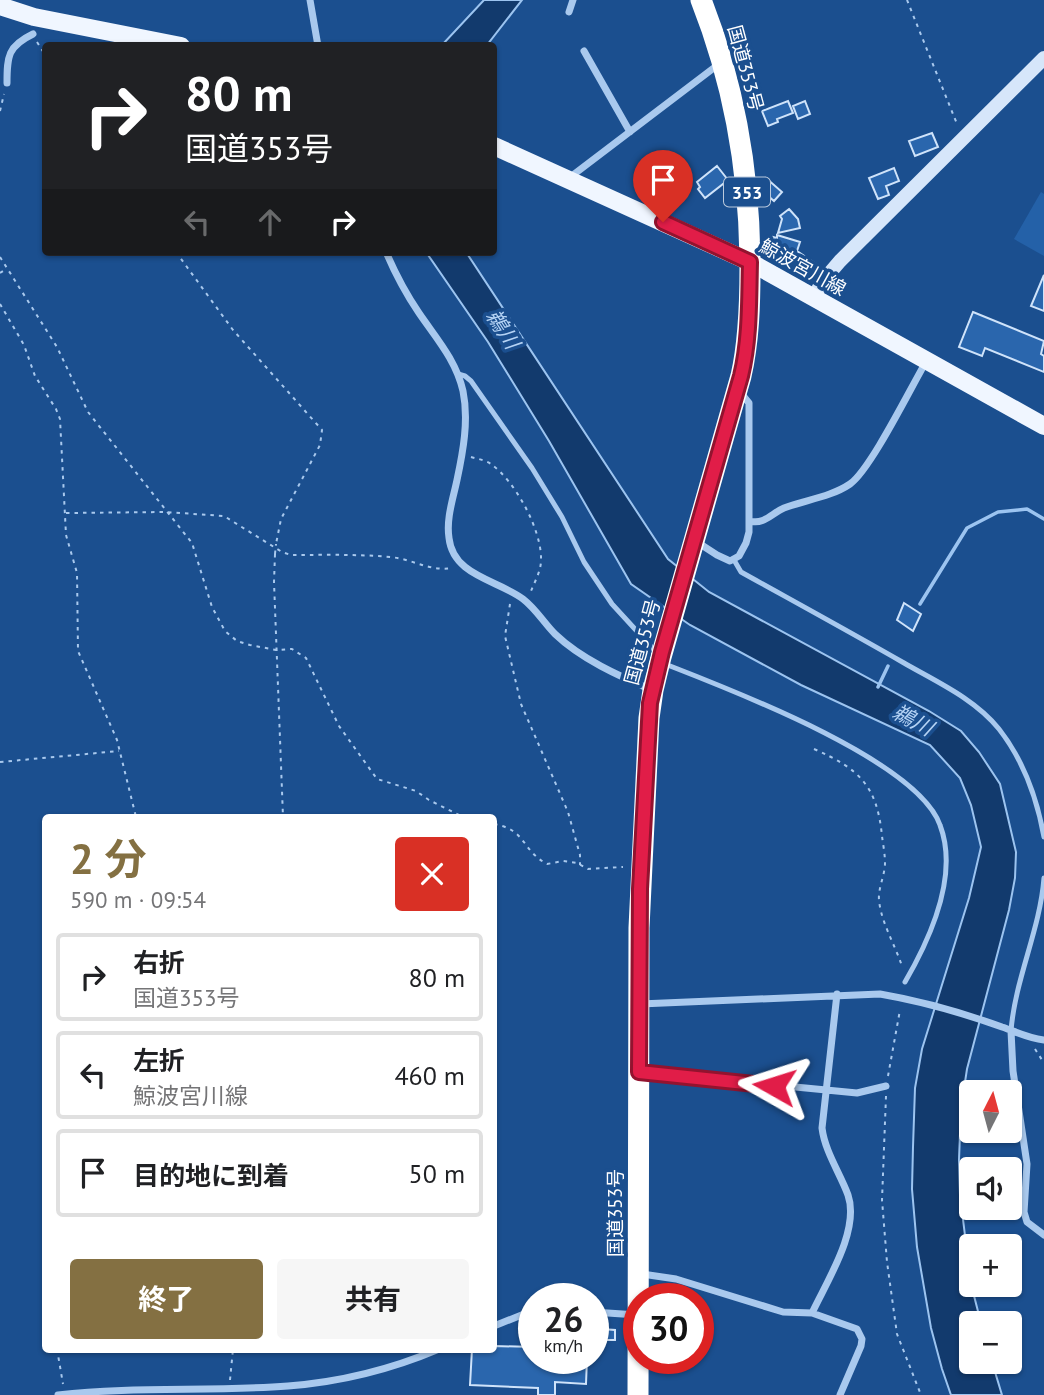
<!DOCTYPE html>
<html lang="ja">
<head>
<meta charset="utf-8">
<style>
	:root { --surface:#fff; --page:#f6f6f6; --text:#202124; --muted:#757577; --line:#e0e0e0; --accent:#847042 }
	body { margin:0; font-family:"PT Sans","Noto Sans JP",sans-serif; background:var(--page); color:var(--text); height:100vh; display:flex; flex-direction:column; font-size:26px; white-space:nowrap }
	* { box-sizing:border-box; margin:0 }
	p { font-size:23px; color:var(--muted) }
	.icon { flex:none; width:38px; height:38px; fill:none; stroke:currentColor; stroke-width:2; stroke-linecap:round; stroke-linejoin:round }
	.map { position:relative; flex:1; overflow:hidden }
	.panel { position:absolute; left:42px; top:814px; width:455px; height:539px; display:flex; flex-direction:column; background:var(--surface); border-radius:7px; box-shadow:0 2px 5px #0004 }
	.panel>* { flex:none }
	.banner { position:absolute; left:42px; top:42px; width:455px; height:214px; border-radius:7px; box-shadow:0 2px 5px #0004; background:#202124; color:#fff; overflow:hidden }
	.needle { width:46px; rotate:6deg }
	.tools { position:absolute; left:959px; top:1080px; display:grid; gap:14px }
	.tools a { display:grid; place-items:center; width:63px; height:63px; border-radius:7px; background:var(--surface); box-shadow:0 2px 5px #0004; font-size:35px }
	.speed { position:absolute; left:518px; top:1283px; display:flex; gap:14px; font-size:35px; font-weight:700; text-align:center }
	.speed>* { display:grid; place-content:center; width:91px; height:91px; border-radius:50%; background:var(--surface); box-shadow:0 2px 5px #0004; line-height:1 }
	.speed small { font-size:18px; font-weight:400 }
	.speed .limit { border:10px solid #d22; background:#fff; color:#111 }
	.pin { position:absolute; display:grid; place-items:center; width:60px; height:60px; color:#fff; margin:-72px -30px; border-radius:50% 50% 50% 0; rotate:-45deg; box-shadow:0 0 7px #0007 }
	.pin .icon { rotate:45deg }
	.me { position:absolute; width:77px; margin:-38px; rotate:276deg; stroke-linejoin:round; filter:drop-shadow(0 0 5px #0008) }
	.turn { display:flex; align-items:center; gap:24px; height:147px; padding:0 28px; font-size:32px }
	.turn .icon { width:91px; height:91px; stroke-width:2.5 }
	.turn b { display:block; font-size:49px; line-height:60px }
	.lanes { display:flex; align-items:center; height:66px; padding:0 28px; background:#0003; justify-content:center; gap:35px; direction:ltr }
	.lanes .off { opacity:.35 }
	.round { display:grid; place-items:center; flex:none; width:74px; height:74px; border-radius:7px; background:var(--page) }
	.summary { display:flex; align-items:center; justify-content:space-between; height:119px; padding:0 28px }
	h1 { font-size:42px; font-weight:700; line-height:52px; color:var(--accent) }
	.primary-button { display:flex; gap:14px; margin-top:auto; padding:14px 28px }
	.primary-button a { flex:1; height:80px; border-radius:7px; background:var(--accent); color:#fff; font-size:28px; font-weight:700; line-height:80px; text-align:center }
	.primary-button a+a { background:var(--page); color:var(--text) }
	ul { padding:0; list-style:none }
	li { display:flex; align-items:center; gap:21px; height:88px; margin:0 14px 10px; padding:0 14px; border:4px solid var(--line); border-radius:7px }
	li div { flex:1 }
	li b { display:block; font-size:26px }
	li em { font-style:normal }
	.map>svg:first-child { display:block }
	.green { fill:#2461a8 }
	.water { fill:#123a6d; stroke:#9cc4f0; stroke-width:2 }
	.lines { fill:none; stroke-linecap:round; stroke-linejoin:round }
	.stream { stroke:#9cc4f0; stroke-width:3.5 }
	.building { fill:#2a66ad; stroke:#cfe3fa; stroke-width:2 }
	.path { stroke:#a9c9ee; stroke-width:2; stroke-dasharray:3.5 5; stroke-linecap:butt }
	.lane { stroke:#a9c9ee; stroke-width:5 }
	.street { stroke:#a9c9ee; stroke-width:7 }
	.secondary { stroke:#d6e6fa; stroke-width:14 }
	.primary { stroke:#f0f6ff; stroke-width:18 }
	.highway { stroke:#fff; stroke-width:21 }
	.path-bridge { stroke:#a9c9ee; stroke-width:2; stroke-dasharray:3.5 5; stroke-linecap:butt }
	.route-casing { stroke:#92132f; stroke-width:18 }
	.route { stroke:#e11d48; stroke-width:12 }
	.labels { text-anchor:middle; dominant-baseline:central; stroke-width:7; stroke-linejoin:round; paint-order:stroke }
	.shield { fill:#1b4f8f; stroke:#bbcadd; stroke-width:2 }
	.shield-label { font-size:18px; font-weight:bold; fill:#fff }
	.street-label { font-size:19px; fill:#fff; stroke:#1b4f8f }
	.water-label { font-size:21px; font-style:italic; fill:#b5d3f5; stroke:#1b4f8f }
</style>
</head>
<body>
<div class="map">
<svg width="1044" height="1395" viewBox="0 0 1044 1395">
	<rect width="100%" height="100%" fill="#1b4f8f"/>
	<path class="green" d="M1041 192 1044 194V256L1014 239Z"/>
	<path class="water" d="M484 0H522L487 45H442Z
		M426 252H466L668 559 709 592 929 711 961 731 979 752 1000 784 1016 852 1015 878 1009 910 967 1069 961 1108 959 1160 960 1195 971 1284 981 1323H971V1362H992L1002 1395H951L942 1369 931 1328 917 1247 912 1189 913 1147 915 1088 922 1049 969 898 981 847 971 805 960 778 930 745 801 685 690 625 631 584 549 441 488 342Z"/>
	<g class="lines">
		<path class="stream" d="M920 604 967 528 998 512 1027 509 1044 519
			M878 687 888 666"/>
	</g>
	<path class="building" d="M788 101 793 113 777 119 778 122 768 126 762 111Z
		M805 101 810 114 798 119 793 106Z
		M932 133 938 147 915 156 909 141Z
		M717 166 728 180 705 198 698 189 700 187 697 182Z
		M894 168 899 181 886 186 889 195 878 199 869 178Z
		M766 178 782 192 774 201 759 188Z
		M789 209 798 219 800 228 778 233 782 219 780 216Z
		M777 235 800 242 797 251 819 266V268L810 265 804 275 794 268 798 262 783 258 784 254 770 249 773 237 777 238Z
		M1044 275V311L1031 306Z
		M973 312 1044 341 1041 354 1044 356V372L985 348 982 356 959 347Z
		M904 603 921 614 913 631 897 620Z
		M601 1329 615 1330V1340H600Z
		M494 1346 534 1347V1358H587L586 1384 555 1382V1395H538V1388L470 1385 472 1349H494Z"/>
	<g class="lines">
		<path class="path" d="M907 0 957 124
			M37 42 46 56
			M0 111 4 94
			M176 252 233 330 322 430 320 445 281 519 276 544
			M0 257 57 347 88 412 192 543 212 607 225 631 237 641 250 645 276 650 292 649 306 658 339 726 377 779 416 791 429 800 463 817
			M0 273 6 269
			M0 304 24 345 35 376 56 409 60 419 66 535 77 573 78 651 117 740 136 817
			M471 457C478 459 485 460 491 464 515 481 542 530 541 560 541 571 535 581 531 591
			M66 513 166 512 224 516 282 552 291 555C323 555 357 554 390 557 413 559 430 572 453 568
			M275 554 274 582 283 817
			M510 604 505 636 521 704 568 812 580 855V865
			M814 749C859 769 877 785 882 836 883 844 885 854 885 863 885 875 878 888 879 900 881 922 895 945 902 966
			M0 762 119 751
			M494 824C527 830 521 850 547 864L563 861 577 863 588 869 623 867
			M1035 1049 1044 1063
			M888 1076 900 1010
			M886 1096 882 1200 887 1262 897 1334 921 1395
			M57 1349 63 1384
			M230 1380 233 1349"/>
		<path class="lane" d="M458 374 465 376 471 381 532 468 562 517 584 562 612 604 656 652
			M734 560 741 572C795 602 850 632 904 663 937 682 975 699 999 729 1024 761 1037 798 1044 837
			M665 664C729 689 917 760 940 825 959 875 930 939 905 982
			M1011 1031C1015 979 1040 930 1044 878"/>
		<path class="street" d="M310 0 318 46
			M569 12 573 0
			M584 51 630 132
			M7 83C7 56 8 46 33 34
			M569 178 719 64
			M386 252C395 273 406 294 419 313 436 338 456 360 463 391 469 420 463 452 457 480 453 499 446 519 449 538 453 576 498 580 523 599 536 609 544 623 555 634 581 659 619 676 652 690
			M750 521C764 525 772 513 784 508 805 500 831 497 850 484 871 469 911 387 927 360
			M697 542 717 555 730 561 739 556 746 543 749 532V403L740 392
			M640 1004 880 994C921 1001 963 1013 1002 1027 1017 1032 1028 1038 1044 1040
			M1011 1031 1013 1071 1027 1164 1024 1212 1027 1222 1044 1235
			M640 1072 857 1093 886 1086
			M642 1274 676 1279 783 1312 812 1313 857 1329 862 1339 861 1346 840 1395
			M593 1312 637 1315
			M812 1313C827 1281 860 1230 848 1195 840 1173 825 1152 822 1128L837 994
			M494 1326 534 1310
			M58 1395C134 1386 211 1392 288 1386 340 1382 392 1369 439 1349"/>
		<path class="secondary" d="M814 297 822 282 840 261 1044 58"/>
		<path class="primary" d="M0 6 34 17 181 46
			M494 146 750 262 1044 426"/>
		<path class="highway" d="M638 1395 639 928 649 718 653 690 661 657 741 376C749 341 750 304 750 268 750 176 735 86 701 0"/>
		<path class="path-bridge" d="M275 554 276 544"/>
	</g>
	<g class="lines">
		<g class="route-casing">
			<path id="route" d="M663 222 750 262C749 300 750 339 741 376L662 652 650 703 640 889 639 1072 774 1086"/>
		</g>
		<use href="#route" class="route"/>
	</g>
	<g class="labels">
		<rect class="shield" x="724" y="177.5" width="46" height="29" rx="5"/>
		<g class="shield-label">
			<text x="747" y="192">353</text>
		</g>
		<g class="street-label">
			<text transform="translate(746 68) rotate(75)">国道353号</text>
			<text transform="translate(803 267) rotate(29)">鯨波宮川線</text>
			<text transform="translate(642 642) rotate(-75)">国道353号</text>
			<text transform="translate(615 1213) rotate(-90)">国道353号</text>
		</g>
		<g class="water-label">
			<text transform="translate(503 329) rotate(57)">鵜川</text>
			<text transform="translate(913 720) rotate(28)">鵜川</text>
		</g>
	</g>
</svg>
<div class="tools">
<a><svg class="needle" viewBox="-14 -14 28 28"><path d="M0-13l5 13h-10z" fill="#e53935"/><path d="M0 13l5-13h-10z" fill="#757577"/></svg></a>
<a><svg class="icon" aria-label="sound" viewBox="0 0 24 24"><path d="M4 9h4l5-4v14l-5-4H4zM17 9q2 3 0 6"/></svg></a>
<a>+</a>
<a>−</a>
</div>
<div class="speed"><div>26<small>km/h</small></div><div class="limit">30</div></div>
<div class="pin" style="left:663px;top:222px;background:#d93025"><svg class="icon" aria-label="arrive" viewBox="0 0 24 24"><path d="M6 21V4h12l-3 4 3 4H6"/></svg></div>
<svg class="me" style="left:774px;top:1086px" viewBox="-20 -20 40 40"><path d="M0-17L14 15 0 8-14 15z" fill="#e11d48" stroke="#fff" stroke-width="4"/></svg>
<div class="banner">
<div class="turn"><svg class="icon" aria-label="right" viewBox="0 0 24 24"><path d="M7 20v-9h11M14 6l5 5-5 5"/></svg><div><b>80 m</b>国道353号</div></div>
<div class="lanes"><svg class="icon off" aria-label="left" viewBox="0 0 24 24"><path d="M17 20v-9H6M10 6l-5 5 5 5"/></svg><svg class="icon off" aria-label="ahead" viewBox="0 0 24 24"><path d="M12 20V5M6 11l6-6 6 6"/></svg><svg class="icon" aria-label="right" viewBox="0 0 24 24"><path d="M7 20v-9h11M14 6l5 5-5 5"/></svg></div>
</div>
<section class="panel">
<div class="summary"><div><h1>2 分</h1><p>590 m · 09:54</p></div><a class="round" style="background:#d93025;color:#fff"><svg class="icon" aria-label="close" viewBox="0 0 24 24"><path d="M6 6l12 12M18 6L6 18"/></svg></a></div>
<ul>
<li><svg class="icon" aria-label="right" viewBox="0 0 24 24"><path d="M7 20v-9h11M14 6l5 5-5 5"/></svg><div><b>右折</b><p>国道353号</p></div><em>80 m</em></li>
<li><svg class="icon" aria-label="left" viewBox="0 0 24 24"><path d="M17 20v-9H6M10 6l-5 5 5 5"/></svg><div><b>左折</b><p>鯨波宮川線</p></div><em>460 m</em></li>
<li><svg class="icon" aria-label="arrive" viewBox="0 0 24 24"><path d="M6 21V4h12l-3 4 3 4H6"/></svg><div><b>目的地に到着</b></div><em>50 m</em></li>
</ul>
<div class="primary-button"><a>終了</a><a>共有</a></div>
</section>
</div>
</body>
</html>
